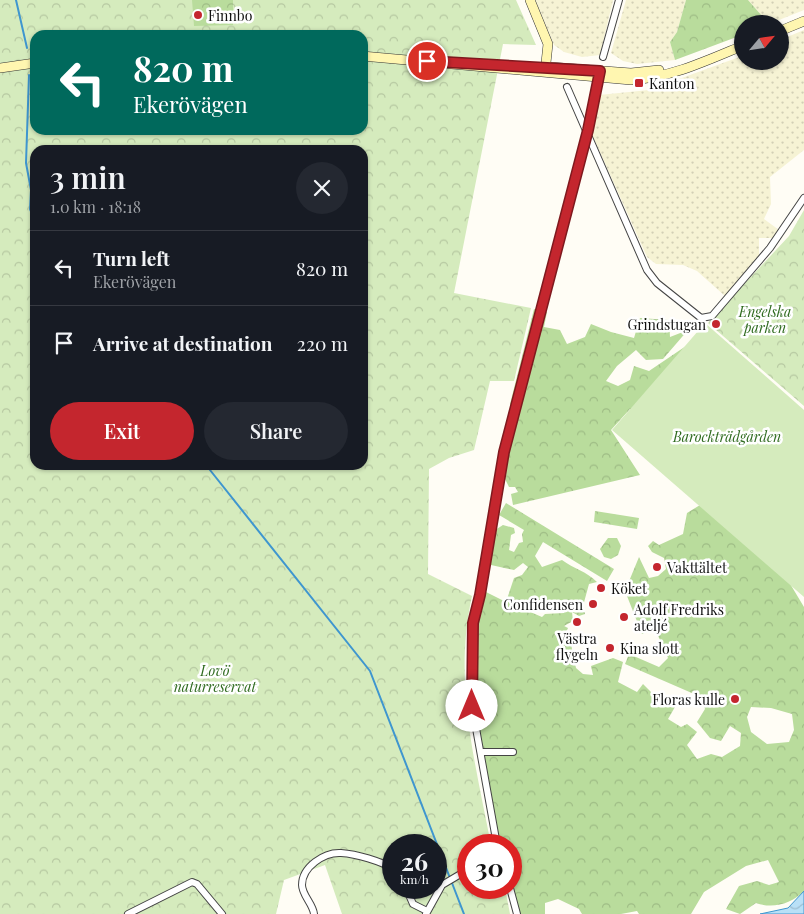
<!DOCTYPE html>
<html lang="en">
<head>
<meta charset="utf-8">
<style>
	:root { --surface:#171b24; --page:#242831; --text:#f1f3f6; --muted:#9ea1a6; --line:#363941; --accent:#c4262e }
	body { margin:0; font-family:"Playfair Display",serif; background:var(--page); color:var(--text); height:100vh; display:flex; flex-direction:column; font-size:19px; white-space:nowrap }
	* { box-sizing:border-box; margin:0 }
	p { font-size:16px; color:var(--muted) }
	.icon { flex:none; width:28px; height:28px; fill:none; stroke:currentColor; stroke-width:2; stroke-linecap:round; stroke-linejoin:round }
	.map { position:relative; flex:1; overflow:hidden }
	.drawer { position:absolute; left:30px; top:145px; width:338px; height:325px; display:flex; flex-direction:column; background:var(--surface); border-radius:15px; box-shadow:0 1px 4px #0004 }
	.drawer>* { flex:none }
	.hud { position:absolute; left:30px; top:30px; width:338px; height:105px; border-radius:15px; box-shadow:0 1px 4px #0004; background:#00695c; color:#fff; overflow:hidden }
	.needle { width:32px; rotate:61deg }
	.controls { position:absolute; left:734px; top:15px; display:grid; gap:10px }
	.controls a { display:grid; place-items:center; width:55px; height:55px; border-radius:50%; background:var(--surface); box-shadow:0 1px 4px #0004; font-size:25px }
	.speed { position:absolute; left:382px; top:834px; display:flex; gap:10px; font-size:25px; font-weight:700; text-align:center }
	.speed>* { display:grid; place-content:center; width:65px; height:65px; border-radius:50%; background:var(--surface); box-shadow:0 1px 4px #0004; line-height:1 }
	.speed small { font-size:12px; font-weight:400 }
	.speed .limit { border:8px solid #d22; background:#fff; color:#111 }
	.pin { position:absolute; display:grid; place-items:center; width:42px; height:42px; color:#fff; margin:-21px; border:2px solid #fff; border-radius:50%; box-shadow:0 1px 5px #0007 }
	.me { position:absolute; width:55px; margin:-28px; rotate:0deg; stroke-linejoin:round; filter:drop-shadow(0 0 4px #0008) }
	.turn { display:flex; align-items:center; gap:18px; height:105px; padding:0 20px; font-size:22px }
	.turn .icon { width:65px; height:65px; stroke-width:2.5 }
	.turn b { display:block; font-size:35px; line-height:42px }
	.round { display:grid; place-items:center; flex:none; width:52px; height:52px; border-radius:26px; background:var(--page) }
	.summary { display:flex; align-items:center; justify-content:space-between; height:85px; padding:0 20px }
	h1 { font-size:30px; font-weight:600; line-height:38px }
	.cta { display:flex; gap:10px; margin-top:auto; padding:10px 20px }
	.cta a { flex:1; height:58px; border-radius:30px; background:var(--accent); color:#fff; font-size:20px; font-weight:600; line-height:58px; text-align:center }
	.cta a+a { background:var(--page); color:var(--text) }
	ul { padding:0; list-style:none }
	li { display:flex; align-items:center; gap:15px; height:75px; padding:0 20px; border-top:1px solid var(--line) }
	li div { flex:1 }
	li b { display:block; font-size:19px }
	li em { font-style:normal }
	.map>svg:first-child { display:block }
	.farmland { fill:url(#farmland-dots) }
	.forest { fill:url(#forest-crowns); fill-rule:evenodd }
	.park { fill:url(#park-crowns); fill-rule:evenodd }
	.garden { fill:#d5ebbd }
	.water { fill:url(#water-waves); stroke:#3f96cf }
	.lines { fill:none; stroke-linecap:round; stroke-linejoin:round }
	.stream { stroke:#3f96cf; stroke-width:2 }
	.street-casing { stroke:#444; stroke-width:8 }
	.secondary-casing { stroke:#333; stroke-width:10 }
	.street { stroke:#fff; stroke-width:6 }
	.secondary { stroke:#fff6b0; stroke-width:9 }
	.route-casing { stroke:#7f191e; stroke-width:12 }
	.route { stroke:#c4262e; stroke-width:9 }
	.poi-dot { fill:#c4262e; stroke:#fff; stroke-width:2 }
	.labels { text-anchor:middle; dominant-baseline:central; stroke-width:5; stroke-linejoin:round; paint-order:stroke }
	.poi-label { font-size:14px; fill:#111; stroke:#fff; text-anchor:start }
	.park-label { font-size:14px; font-style:italic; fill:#2f6b1f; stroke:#fff }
</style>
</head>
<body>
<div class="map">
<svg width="804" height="914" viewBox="0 0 804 914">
	<defs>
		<pattern id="farmland-dots" width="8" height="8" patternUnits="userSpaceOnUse" patternTransform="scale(1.25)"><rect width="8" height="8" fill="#f6f3d4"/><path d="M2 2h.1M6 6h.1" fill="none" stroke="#d2cfb5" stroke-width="1.8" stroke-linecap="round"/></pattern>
		<pattern id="forest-crowns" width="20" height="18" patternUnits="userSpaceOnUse" patternTransform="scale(1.25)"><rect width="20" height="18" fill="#b9dc9c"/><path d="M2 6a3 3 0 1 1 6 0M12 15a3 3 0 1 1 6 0" fill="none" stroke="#9ebc85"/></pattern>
		<pattern id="park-crowns" width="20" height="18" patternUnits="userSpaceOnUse" patternTransform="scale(1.25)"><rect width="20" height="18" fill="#d5ebbd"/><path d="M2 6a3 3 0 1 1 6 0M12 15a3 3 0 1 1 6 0" fill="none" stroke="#b6c8a1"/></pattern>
		<pattern id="water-waves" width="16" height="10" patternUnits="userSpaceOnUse" patternTransform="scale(1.25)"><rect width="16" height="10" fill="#b9e0f7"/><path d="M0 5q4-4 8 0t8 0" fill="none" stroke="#9ebfd3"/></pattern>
	</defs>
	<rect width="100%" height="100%" fill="#fffdf5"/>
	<path class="farmland" d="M535 0H613L600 55 582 57 564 52 554 45Z
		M626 0H686L677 32 670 42 675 60 637 64 623 61 611 53Z
		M748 0H804V10L769 24Z
		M804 30V150L770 177 771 204 764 219 779 230 773 238H759V256L725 296 697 271 683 265 656 264 647 257 590 130 599 95 649 90 742 56V61H780V40Z"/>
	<path class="forest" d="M153 0H240L233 35H184Z
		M686 0H748L769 24H742V35L675 60 670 42 677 32Z
		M534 309 547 312 544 327 560 330 567 344 585 337 591 324 611 332 634 338 640 318 669 320 670 337 688 330 663 359 646 360 636 350 617 366 606 381 618 386 630 380 634 366 649 371 686 346 728 493 630 409 611 430 640 475 513 505 511 494 518 492 515 487H509L505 479 495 477 508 418 512 411 510 404Z
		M506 503 614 569 607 581 543 542 535 556 542 567 562 560C574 569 586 571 597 582L589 584 583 606 585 614 579 616 572 612 573 621 564 626 568 628 564 637 570 640 576 668 583 674 593 675 591 666 613 658 623 662 618 682 637 692 643 684 660 701 665 698 675 707 668 719 681 727 687 724 697 732 687 745 697 759 711 754 722 757 740 746 741 733 730 726 721 741 710 738 697 722 705 709 701 697 625 664 629 654 659 667 668 658 655 629 642 634 625 591 639 557 649 578 658 576 666 569 664 558 652 552 648 546 653 541 659 545 683 534 687 513 700 505 789 582 804 607V891C791 904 773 909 756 903L740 914 726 909 739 886 757 881 769 885 779 882 768 860 746 866 704 892 691 914H639L637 911 621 914H582L579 909 558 899 545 903V914H520L511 884V845H506L498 841 477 721 473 655 477 605 486 592 506 602 514 578 522 575 528 567 523 563 514 570 491 565 487 559 492 532 503 525 514 528 515 533 511 535 509 550 514 552 519 543 523 542 522 534 524 530 499 515ZM564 603 569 607 565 608 564 613 545 614 542 617 528 611 542 605 548 608ZM751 707 771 708 792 714 794 730 789 742 767 744 751 732 747 717Z
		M595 511 639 518 637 529 594 522Z
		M608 538H617L621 546 618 555 611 559 604 557 600 549Z"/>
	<path class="park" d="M0 0H192L194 26 233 25V0H516L536 45 503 44 454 293 531 308 514 381H490L474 450 449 458 429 469 428 574 472 596C453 682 475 761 491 845H469V888H505L510 914H342L325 865 284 880 276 914H0ZM35 35H362V130H35ZM35 150H362V465H35ZM394 845H436V888H394Z
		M804 210V406L708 323 789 236Z"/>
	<path class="garden" d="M705 323 804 410V597L612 430Z"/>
	<path class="water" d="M804 891V914H760L788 908Z"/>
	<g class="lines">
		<path class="stream" d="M16 0 27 48
			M29 75 26 163 31 190 30 209 35 221
			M206 465 370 671 450 878
			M452 883 464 914"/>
		<g class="street-casing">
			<path id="street" d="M603 57 619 0
				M567 87 647 270 657 283 701 318 712 316 770 248 804 198
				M481 752H513
				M497 845 472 706 473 623 480 595 504 452 587 130 600 74
				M406 888 413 904 427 911
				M510 888 517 914
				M128 914 192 882 197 884 222 914
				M314 914C313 904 302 895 302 885 302 867 324 852 341 853 357 854 380 861 394 869
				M426 914 442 885 469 869"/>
		</g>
		<g class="secondary-casing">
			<path id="secondary" d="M530 0 548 44 545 72
				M780 31 804 21
				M362 56 631 80C672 77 706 61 742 46
				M550 67 631 73 659 70
				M0 68 35 63"/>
		</g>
		<use href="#street" class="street"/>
		<use href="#secondary" class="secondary"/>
	</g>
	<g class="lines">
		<g class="route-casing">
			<path id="route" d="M427 61 600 71 588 130 504 452 480 595 473 623 472 706"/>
		</g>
		<use href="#route" class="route"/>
	</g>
	<g class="poi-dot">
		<circle cx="198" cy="15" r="5"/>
		<rect x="634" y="78" width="10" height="10" rx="2.5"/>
		<circle cx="716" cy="324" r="5"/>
		<circle cx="657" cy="567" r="5"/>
		<circle cx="601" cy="588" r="5"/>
		<circle cx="593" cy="604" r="5"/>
		<circle cx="624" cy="617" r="5"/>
		<circle cx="577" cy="622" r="5"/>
		<circle cx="610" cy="648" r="5"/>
		<circle cx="735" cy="699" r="5"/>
	</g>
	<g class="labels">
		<g class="poi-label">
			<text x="208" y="15">Finnbo</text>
			<text x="649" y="83">Kanton</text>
			<text x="706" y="324" text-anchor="end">Grindstugan</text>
			<text x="667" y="567">Vakttältet</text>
			<text x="611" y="588">Köket</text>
			<text x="583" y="604" text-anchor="end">Confidensen</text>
			<text x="634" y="609">Adolf Fredriks<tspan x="634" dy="16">ateljé</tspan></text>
			<text x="577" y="638" text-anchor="middle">Västra<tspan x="577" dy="16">flygeln</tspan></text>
			<text x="620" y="648">Kina slott</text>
			<text x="725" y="699" text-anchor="end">Floras kulle</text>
		</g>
		<g class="park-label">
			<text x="765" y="311">Engelska<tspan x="765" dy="16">parken</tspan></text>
			<text x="727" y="436">Barockträdgården</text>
			<text x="215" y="670">Lovö<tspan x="215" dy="16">naturreservat</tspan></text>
		</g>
	</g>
</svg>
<div class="controls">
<a><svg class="needle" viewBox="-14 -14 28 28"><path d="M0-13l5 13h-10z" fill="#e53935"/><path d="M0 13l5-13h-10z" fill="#9ea1a6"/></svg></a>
</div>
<div class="speed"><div>26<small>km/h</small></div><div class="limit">30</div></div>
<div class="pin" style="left:427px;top:61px;background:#d93025"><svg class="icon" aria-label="arrive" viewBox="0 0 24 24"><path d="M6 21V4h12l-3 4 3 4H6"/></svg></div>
<svg class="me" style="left:472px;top:706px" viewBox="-20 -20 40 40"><circle r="19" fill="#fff"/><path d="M0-13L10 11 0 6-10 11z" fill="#c4262e"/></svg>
<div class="hud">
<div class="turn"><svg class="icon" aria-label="left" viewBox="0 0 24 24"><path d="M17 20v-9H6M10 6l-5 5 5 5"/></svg><div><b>820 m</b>Ekerövägen</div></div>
</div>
<section class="drawer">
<div class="summary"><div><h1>3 min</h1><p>1.0 km · 18:18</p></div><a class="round"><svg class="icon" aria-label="close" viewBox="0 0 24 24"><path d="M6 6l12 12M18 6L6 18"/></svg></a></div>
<ul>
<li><svg class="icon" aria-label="left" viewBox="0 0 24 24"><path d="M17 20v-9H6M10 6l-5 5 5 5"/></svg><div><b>Turn left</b><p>Ekerövägen</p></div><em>820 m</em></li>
<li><svg class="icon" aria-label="arrive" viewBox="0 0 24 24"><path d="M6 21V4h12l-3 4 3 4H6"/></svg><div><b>Arrive at destination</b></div><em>220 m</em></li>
</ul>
<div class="cta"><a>Exit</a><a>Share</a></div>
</section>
</div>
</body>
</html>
